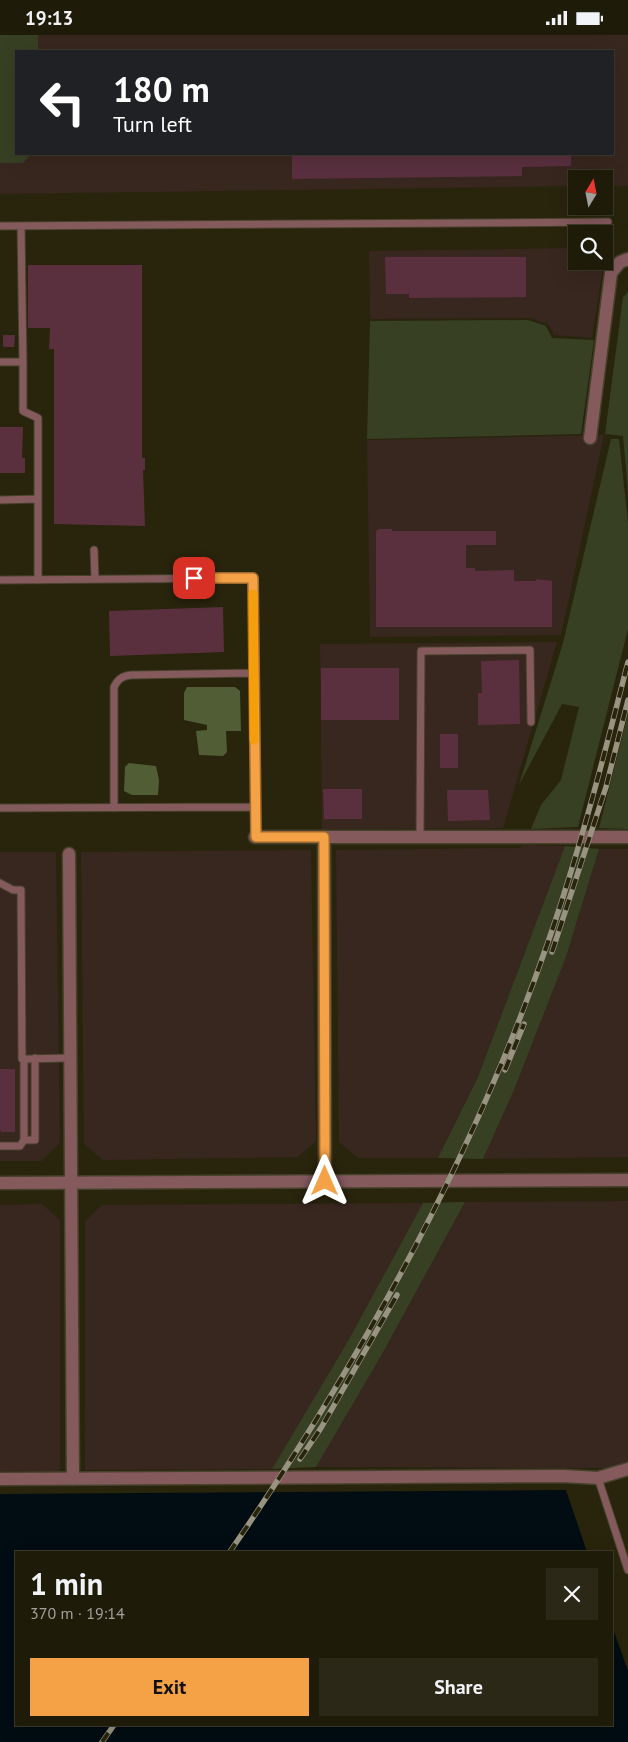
<!DOCTYPE html>
<html lang="en">
<head>
<meta charset="utf-8">
<style>
	:root { --surface:#1f1b09; --page:#2c2817; --text:#f1f3f6; --muted:#a1a19c; --line:#3c392a; --accent:#f5a246 }
	body { margin:0; font-family:"PT Sans",sans-serif; background:var(--page); color:var(--text); height:100vh; display:flex; flex-direction:column; font-size:19px; white-space:nowrap }
	* { box-sizing:border-box; margin:0 }
	p { font-size:16px; color:var(--muted) }
	.icon { flex:none; width:28px; height:28px; fill:none; stroke:currentColor; stroke-width:2; stroke-linecap:round; stroke-linejoin:round }
	.map { position:relative; flex:1; overflow:hidden }
	.drawer { position:absolute; left:15px; top:1516px; width:598px; height:175px; display:flex; flex-direction:column; background:var(--surface); border-radius:0px; box-shadow:0 5px 20px #0002,0 0 0 1px var(--line) }
	.drawer>* { flex:none }
	.top-card { position:absolute; left:15px; top:15px; width:599px; height:105px; border-radius:0px; box-shadow:0 5px 20px #0002,0 0 0 1px var(--line); background:#202124; color:#fff; overflow:hidden }
	.needle { width:32px; rotate:10deg }
	.fabs { position:absolute; left:568px; top:135px; display:grid; gap:10px }
	.fabs a { display:grid; place-items:center; width:45px; height:45px; border-radius:0px; background:var(--surface); box-shadow:0 5px 20px #0002,0 0 0 1px var(--line); font-size:25px }
	.pin { position:absolute; display:grid; place-items:center; width:42px; height:42px; color:#fff; margin:-21px; border-radius:10px; box-shadow:0 2px 8px #0006 }
	.me { position:absolute; width:55px; margin:-28px; rotate:0deg; stroke-linejoin:round; filter:drop-shadow(0 0 4px #0008) }
	.turn { display:flex; align-items:center; gap:18px; height:105px; padding:0 15px; font-size:22px }
	.turn .icon { width:65px; height:65px; stroke-width:2.5 }
	.turn b { display:block; font-size:35px; line-height:42px }
	.round { display:grid; place-items:center; flex:none; width:52px; height:52px; border-radius:0px; background:var(--page) }
	.overview { display:flex; align-items:center; justify-content:space-between; height:85px; padding:0 15px }
	h1 { font-size:30px; font-weight:700; line-height:38px }
	.cta { display:flex; gap:10px; margin-top:auto; padding:10px 15px }
	.cta a { flex:1; height:58px; border-radius:0px; background:var(--accent); color:#111; font-size:20px; font-weight:700; line-height:58px; text-align:center }
	.cta a+a { background:var(--page); color:var(--text) }
	.status { display:flex; justify-content:space-between; align-items:center; height:35px; padding:0 25px; background:var(--surface); direction:ltr }
	.status svg { height:14px; fill:currentColor }
	.map>svg:first-child { display:block }
	.industrial { fill:#38271f; fill-rule:evenodd }
	.green { fill:#374023 }
	.forest { fill:#515e35 }
	.water { fill:#010d12 }
	.building { fill:#5a303f }
	.lines { fill:none; stroke-linecap:round; stroke-linejoin:round }
	.service-casing { stroke:#46412a; stroke-width:9 }
	.minor-casing { stroke:#46412a; stroke-width:15 }
	.tertiary-casing { stroke:#46412a; stroke-width:15 }
	.service { stroke:#845a5d; stroke-width:7 }
	.minor { stroke:#845a5d; stroke-width:12 }
	.tertiary { stroke:#845a5d; stroke-width:12 }
	.rail-casing { stroke:#989481; stroke-width:5.5 }
	.rail { stroke:#29240c; stroke-width:4; stroke-dasharray:11; stroke-linecap:butt }
	.route-casing { stroke:#9f692e; stroke-width:12 }
	.route { stroke:#f5a246; stroke-width:9 }
	.slow { stroke:#f59e0b; stroke-width:9 }
</style>
</head>
<body>
<div class="status"><b>19:13</b><svg viewBox="0 0 49 12"><path d="M0 12V9h3v3zM5 12V6h3v6zM10 12V3h3v9zM15 12V0h3v12zM26 1h20v11H26zM47 4h2v5h-2z"/></svg></div>
<div class="map">
<svg width="628" height="1707" viewBox="0 0 628 1707">
	<rect width="100%" height="100%" fill="#29240c"/>
	<path class="industrial" d="M0 0H628V151H604V144H576V151L0 159ZM16 16H612V119H16Z
		M576 213V226H604L592 303 554 300 548 289 530 283 370 284 369 216Z
		M604 400 561 600 370 602 367 405Z
		M557 607 503 793 322 794 320 609Z
		M523 810 565 811 478 1042 438 1123H358L339 1107 336 815 520 813Z
		M599 814H628V1122L483 1124 514 1055 566 922Z
		M311 815 316 1106 298 1122 103 1125 84 1109 81 817Z
		M0 817H56L60 1108 42 1126H0Z
		M628 1166V1427L608 1433 316 1432 381 1321 465 1167Z
		M423 1168 348 1306 272 1434 85 1435V1186L102 1170Z
		M42 1169 60 1185V1436H0V1170Z"/>
	<path class="green" d="M0 0H38V16H16V119H31L23 128H0Z
		M628 257V457L623 401 605 399 623 262Z
		M528 285 546 291 552 303 594 305 581 399 367 404 370 286Z
		M611 404H619L628 488V594L578 792 531 794 541 770 561 745 579 672 562 669 519 750 563 608Z
		M628 679V794L599 793Z
		M565 811 599 814 566 922 514 1055 483 1124 438 1123 478 1042Z
		M465 1167 381 1321 316 1432 272 1434 348 1306 423 1168Z"/>
	<path class="forest" d="M187 652H235L240 656 241 696H226L227 717 223 721 199 720 196 696 207 695V690L184 685V658Z
		M129 728 156 731 159 745 158 760H132L124 756 125 732Z"/>
	<path class="water" d="M566 1455 587 1517 16 1518V1690H611V1588L628 1636V1707H0V1459Z"/>
	<path class="building" d="M292 119H571V131L522 132V141L292 144Z
		M385 222H526V262L409 263V259H386Z
		M28 230H142V423H145V435H143L145 491 54 489V314H49L50 293H28Z
		M3 300H15L14 312H3Z
		M0 392H23L22 423H25V438H0Z
		M379 494H392V496H496V510H466V533H475V536L514 535V546H536V544L552 546V592H376V496Z
		M223 572 224 617 110 621 109 576Z
		M519 625 520 689 478 690V658H482L481 626Z
		M321 633H399V685H321Z
		M440 699H458V733H440Z
		M323 754H362V784H324Z
		M447 755H488L490 785 448 786Z
		M0 1034H15V1097H1L0 1094Z"/>
	<g class="lines">
		<g class="service-casing">
			<path id="service" d="M0 191 608 187
				M21 191 23 327
				M0 327H23V376L38 383V545
				M0 465 38 464
				M94 515 95 544
				M0 545 253 543 255 802
				M0 773 255 772
				M114 773V652C118 644 122 641 131 640L254 638
				M420 802 421 616 530 615 531 687
				M0 848 13 855H21L22 1024 70 1023
				M24 1024V1105H35V1023
				M0 1111H20L24 1105
				M598 1443 628 1535"/>
		</g>
		<g class="minor-casing">
			<path id="minor" d="M590 403 611 238 620 227 628 224
				M324 802 325 1146
				M69 819 73 1444
				M0 1444 563 1441 598 1443 628 1434"/>
		</g>
		<g class="tertiary-casing">
			<path id="tertiary" d="M255 802H628
				M0 1148 628 1145"/>
		</g>
		<use href="#service" class="service"/>
		<use href="#minor" class="minor"/>
		<use href="#tertiary" class="tertiary"/>
		<g class="rail-casing">
			<path id="rail" d="M552 917 606 752 628 665
				M505 1035 524 989
				M300 1424 321 1393 397 1260
				M229 1518C359 1329 473 1124 548 907 580 815 604 721 628 627
				M102 1707 114 1690"/>
		</g>
		<use href="#rail" class="rail"/>
	</g>
	<g class="lines">
		<g class="route-casing">
			<path id="route" d="M194 543H253L256 802H324L325 1146"/>
		</g>
		<use href="#route" class="route"/>
		<path class="slow" d="M253 559 254 705"/>
	</g>
</svg>
<div class="fabs">
<a><svg class="needle" viewBox="-14 -14 28 28"><path d="M0-13l5 13h-10z" fill="#e53935"/><path d="M0 13l5-13h-10z" fill="#a1a19c"/></svg></a>
<a><svg class="icon" aria-label="search" viewBox="0 0 24 24"><circle cx="10" cy="10" r="6"/><path d="M15 15l6 6"/></svg></a>
</div>
<div class="pin" style="left:194px;top:543px;background:#d93025"><svg class="icon" aria-label="arrive" viewBox="0 0 24 24"><path d="M6 21V4h12l-3 4 3 4H6"/></svg></div>
<svg class="me" style="left:325px;top:1146px" viewBox="-20 -20 40 40"><path d="M0-17L14 15 0 8-14 15z" fill="#f5a246" stroke="#fff" stroke-width="4"/></svg>
<div class="top-card">
<div class="turn"><svg class="icon" aria-label="left" viewBox="0 0 24 24"><path d="M17 20v-9H6M10 6l-5 5 5 5"/></svg><div><b>180 m</b>Turn left</div></div>
</div>
<section class="drawer">
<div class="overview"><div><h1>1 min</h1><p>370 m · 19:14</p></div><a class="round"><svg class="icon" aria-label="close" viewBox="0 0 24 24"><path d="M6 6l12 12M18 6L6 18"/></svg></a></div>
<div class="cta"><a>Exit</a><a>Share</a></div>
</section>
</div>
</body>
</html>
